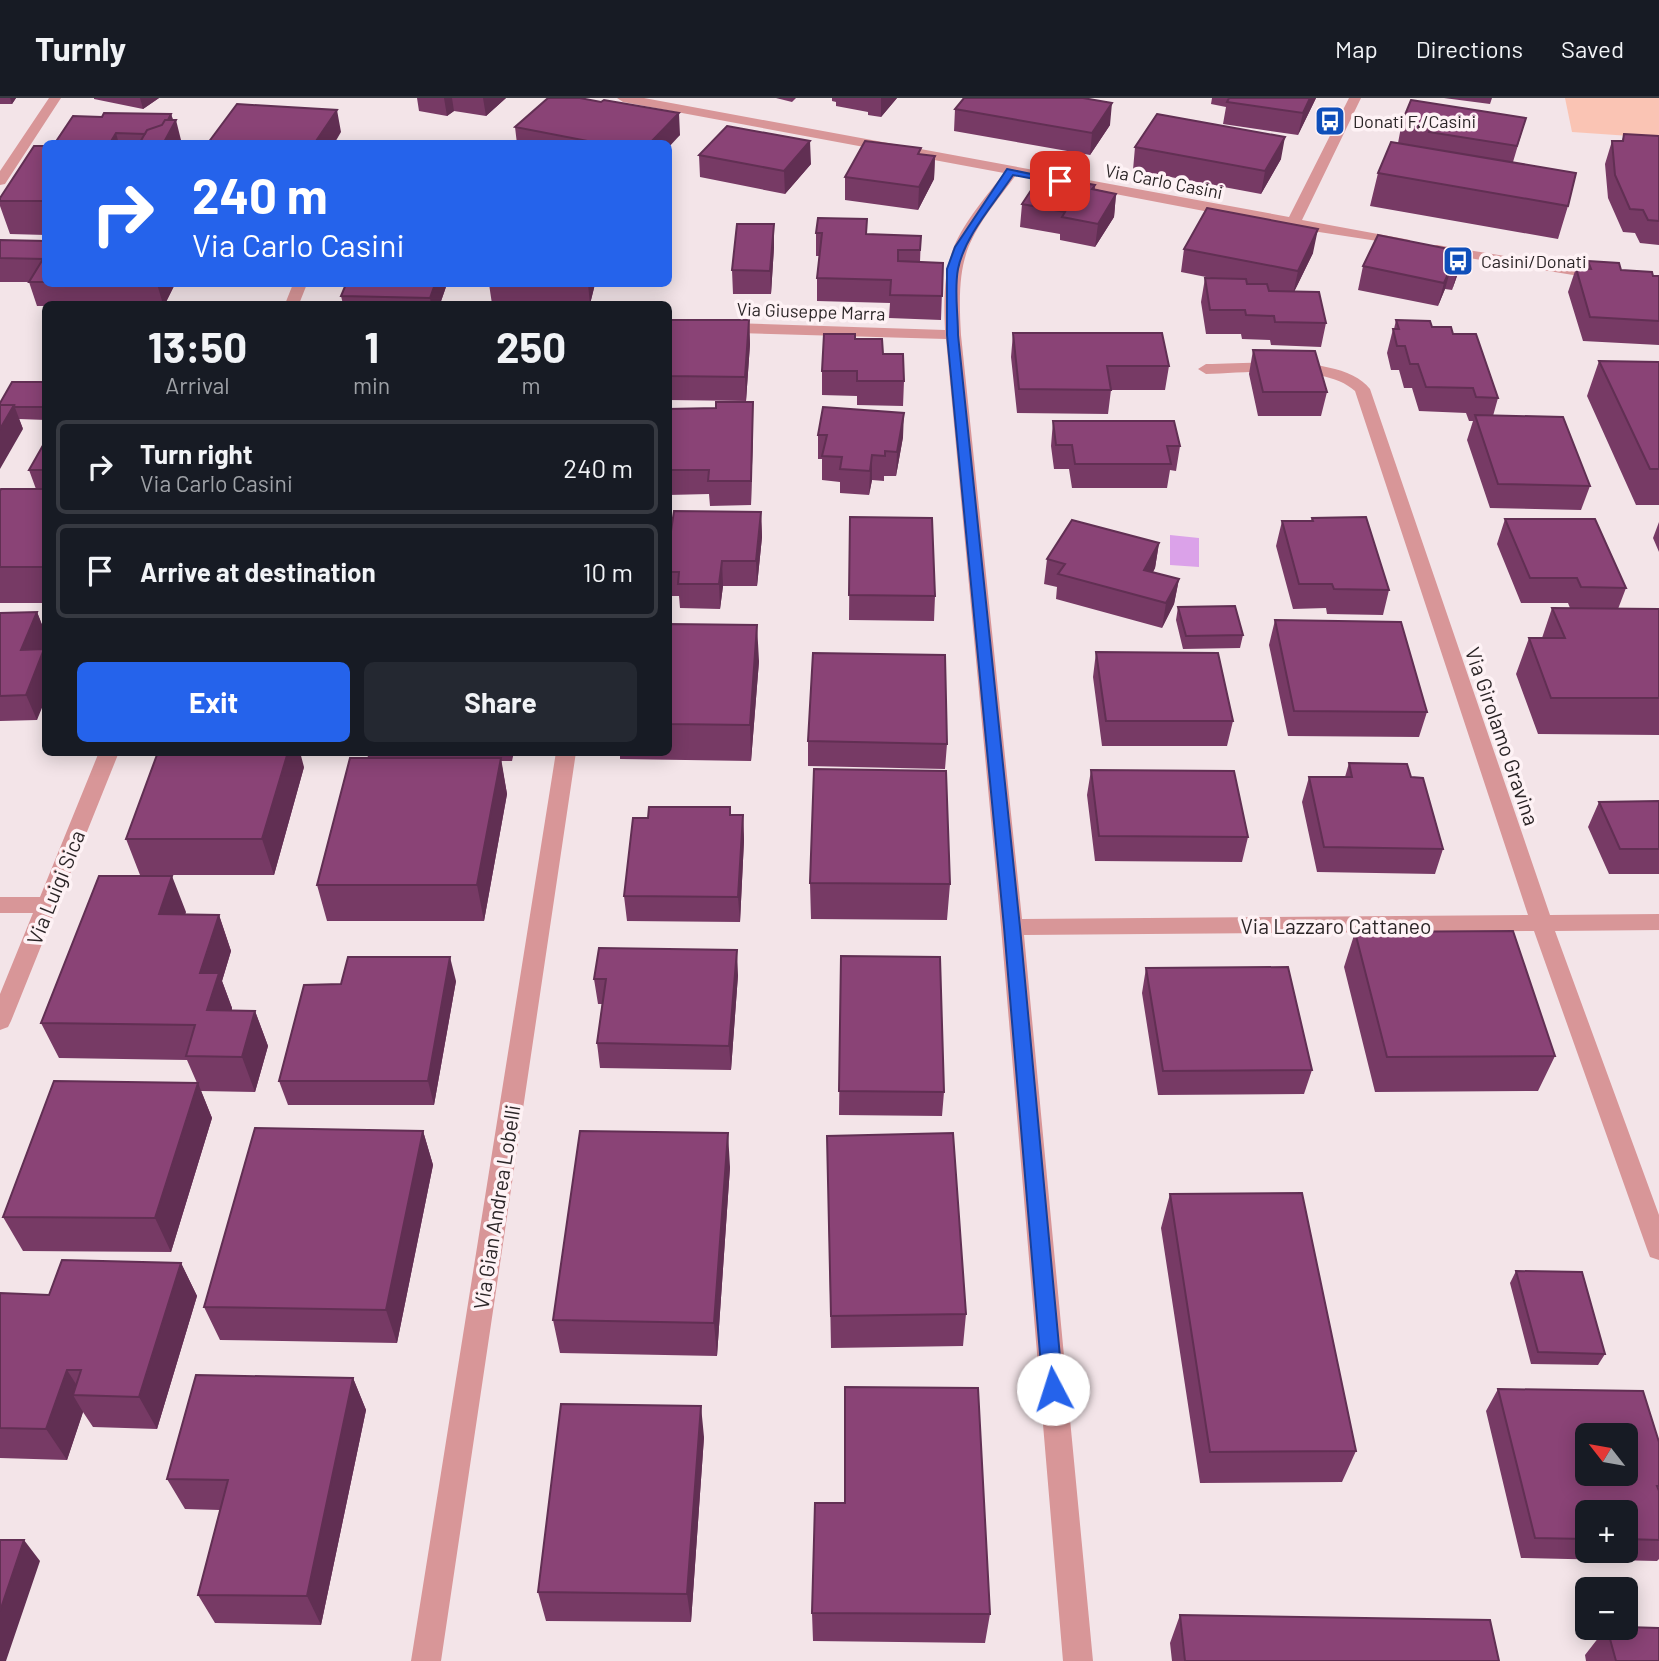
<!DOCTYPE html>
<html lang="en">
<head>
<meta charset="utf-8">
<style>
	:root { --surface:#171b24; --page:#242831; --text:#f1f3f6; --muted:#9ea1a6; --line:#363941; --accent:#2563eb }
	body { margin:0; font-family:Barlow,sans-serif; background:var(--page); color:var(--text); height:100vh; display:flex; flex-direction:column; font-size:26px; white-space:nowrap }
	* { box-sizing:border-box; margin:0 }
	p { font-size:23px; color:var(--muted) }
	.icon { flex:none; width:38px; height:38px; fill:none; stroke:currentColor; stroke-width:2; stroke-linecap:round; stroke-linejoin:round }
	.map { position:relative; flex:1; overflow:hidden }
	.side { position:absolute; left:42px; top:203px; width:630px; height:455px; display:flex; flex-direction:column; background:var(--surface); border-radius:10px; box-shadow:0 4px 18px #0003 }
	.side>* { flex:none }
	.top-card { position:absolute; left:42px; top:42px; width:630px; height:147px; border-radius:10px; box-shadow:0 4px 18px #0003; background:#2563eb; color:#fff; overflow:hidden }
	.needle { width:46px; rotate:301deg }
	.tools { position:absolute; left:1575px; top:1325px; display:grid; gap:14px }
	.tools a { display:grid; place-items:center; width:63px; height:63px; border-radius:10px; background:var(--surface); box-shadow:0 4px 18px #0003; font-size:35px }
	.pin { position:absolute; display:grid; place-items:center; width:60px; height:60px; color:#fff; margin:-30px; border-radius:14px; box-shadow:0 4px 10px #0006 }
	.me { position:absolute; width:77px; margin:-38px; rotate:355deg; stroke-linejoin:round; filter:drop-shadow(0 0 5px #0008) }
	.turn { display:flex; align-items:center; gap:24px; height:147px; padding:0 35px; font-size:32px }
	.turn .icon { width:91px; height:91px; stroke-width:2.5 }
	.turn b { display:block; font-size:49px; line-height:60px }
	.eta { display:flex; justify-content:space-evenly; align-items:center; height:119px; text-align:center }
	.eta b { font-size:42px; font-weight:700; line-height:49px }
	.button { display:flex; gap:14px; margin-top:auto; padding:14px 35px }
	.button a { flex:1; height:80px; border-radius:10px; background:var(--accent); color:#fff; font-size:28px; font-weight:700; line-height:80px; text-align:center }
	.button a+a { background:var(--page); color:var(--text) }
	ul { padding:0; list-style:none }
	li { display:flex; align-items:center; gap:21px; height:94px; margin:0 14px 10px; padding:0 21px; border:4px solid var(--line); border-radius:10px }
	li div { flex:1 }
	li b { display:block; font-size:26px }
	li em { font-style:normal }
	header { display:flex; align-items:center; gap:42px; box-sizing:border-box; height:98px; padding:0 35px; background:var(--surface); border-bottom:2px solid var(--line) }
	header strong { font-size:33px }
	nav { display:flex; gap:38px; margin-inline-start:auto; font-size:24px }
	.map>svg:first-child { display:block }
	.green { fill:#fac4b4 }
	.water { fill:#dba2e9 }
	.lines { fill:none; stroke-linecap:round; stroke-linejoin:round }
	.street { fill:#d89698; fill-rule:evenodd }
	.wall { fill:#773a65; fill-rule:evenodd }
	.shaded-wall { fill:#612f53 }
	.building { fill:#8a4376; stroke:#612f53; stroke-width:2; fill-rule:evenodd }
	.route { fill:#2563eb; stroke:#184099; stroke-width:2 }
	.labels { text-anchor:middle; dominant-baseline:central; stroke-width:7; stroke-linejoin:round; paint-order:stroke }
	.far-poi-label { font-size:18px; fill:#2b2527; stroke:#fef2f5; text-anchor:start }
	.far-street-label { font-size:18px; fill:#2b2527; stroke:#fef2f5 }
	.street-label { font-size:21px; fill:#2b2527; stroke:#fef2f5 }
</style>
</head>
<body>
<header>
<strong>Turnly</strong>
<nav><a>Map</a><a>Directions</a><a>Saved</a></nav>
</header>
<div class="map">
<svg width="1659" height="1563" viewBox="0 0 1659 1563">
	<rect width="100%" height="100%" fill="#f3e4e8"/>
	<path class="green" d="M1565 0H1659V40L1572 34Z"/>
	<path class="water" d="M1170 437 1199 440V469L1170 467Z"/>
	<g class="lines">
		<path class="street" d="M49 0H61L5 86 0 87V73Z
			M617 0H644L1289 119 1349 0H1361L1302 122 1405 141 1410 142V148L1293 130 1016 77C967 142 956 153 961 237L1022 821 1528 817 1355 293C1325 265 1245 275 1206 276L1198 271 1206 266C1248 266 1342 255 1370 291L1550 817 1659 816V832L1555 833 1659 1117V1162L1650 1159 1647 1151 1534 833 1024 837 1093 1563H1063L1001 829 946 241 668 233V223L945 232C941 151 956 137 1004 75L623 4Z
			M1437 147 1659 183V191L1432 154 1430 151 1432 148Z
			M293 186H307L299 206H285Z
			M99 654H119L11 923 8 929 0 932V896L33 815H0V799H40Z
			M556 654H576L441 1563H411Z"/>
	</g>
	<path class="wall" d="M0 0H16L12 6H0Z
		M94 0H159L143 11 94 1Z
		M417 0H506L486 18 454 13 447 18 419 13Z
		M776 0H796L792 4Z
		M832 0H897L881 19 868 17V14L836 8V4L832 3Z
		M1212 0H1316L1298 37 1223 26 1226 9 1211 6Z
		M1444 0H1492L1490 6Z
		M955 11 1110 27 1090 57 954 33Z
		M171 16 182 46 55 45 102 19Z
		M1526 20 1513 64 1568 108 1558 141 1370 108 1378 75 1398 45 1402 24Z
		M515 29 680 37 668 46H517Z
		M1624 36 1659 38V147L1640 145 1635 135 1623 134 1608 100 1605 66 1612 43H1622Z
		M46 48V137L10 136 0 108V100Z
		M1135 49 1281 61 1261 96 1133 72Z
		M699 57 811 66 785 96 700 79Z
		M935 58 934 81 918 112 845 102V79Z
		M1095 87V91L1116 96 1114 119 1095 149 1060 142V136L1020 129 1022 106Z
		M774 126V149L771 196H733L732 172Z
		M816 135 921 138 920 164 943 165 941 222 889 220 890 205 817 203V180L819 158H816Z
		M0 142 46 143V186H175L165 206H46V208H37L29 184H0Z
		M1184 151 1313 155 1294 194 1326 225 1321 249 1271 247 1270 242 1242 241 1241 236H1206L1201 204 1205 180H1211L1181 174Z
		M1464 154 1457 178 1452 192 1445 191 1438 208 1358 192 1363 168Z
		M1588 163 1621 172 1659 178V247L1583 243 1568 194 1576 170 1586 171Z
		M346 186H447L440 206H343L341 198Z
		M489 186H595L590 206H492Z
		M668 222H749L750 246 746 303 668 302Z
		M1396 222 1432 229 1453 236 1498 300 1493 318 1590 388 1581 412 1490 410 1467 342 1473 323H1469L1466 315 1419 313 1412 290H1404L1399 272H1391L1387 255 1393 231H1394Z
		M1013 235 1169 268 1165 292H1111L1108 316 1017 315 1011 259Z
		M855 241 883 256 904 283 903 308 857 307V298L822 297V273Z
		M1253 252 1327 294 1321 318H1258L1249 276Z
		M1599 263 1659 264V407H1636L1587 298Z
		M46 284V322L19 321 23 331 0 305Z
		M753 304V328L751 407 710 408 709 396 668 397V311L716 310Z
		M1053 323 1180 348 1176 373 1170 372 1167 390H1072L1069 371H1054L1051 348Z
		M818 337 903 339 896 378H884V383L872 382 869 397 840 395V384L822 382V361H818Z
		M46 342V505H0V393L36 391 29 372Z
		M761 414 762 439 757 488H723L720 511 680 510 679 498H668V453Z
		M850 419 935 498 934 523 849 522Z
		M1312 420 1389 492 1383 517 1327 516 1326 510 1293 511 1276 448 1282 423H1311Z
		M1505 421 1626 490 1618 511H1659V637L1538 636 1516 576 1529 540H1542L1552 510H1570L1568 505H1521L1497 446Z
		M1659 424V454L1653 440Z
		M1159 445 1155 470 1153 474 1179 481 1174 506 1162 530 1056 501 1057 489 1044 486 1047 461Z
		M1178 509 1243 537 1240 550 1183 551 1176 522Z
		M37 514 46 537V542L42 551 37 622 0 623V515Z
		M1275 522 1427 614 1419 639 1288 638 1269 547Z
		M668 526 759 563 751 663 620 661V654H668Z
		M1096 554 1233 623 1227 648H1102L1093 579Z
		M808 643 947 646 945 671 808 668Z
		M367 654H514L512 663H501L507 696 484 823H327L317 787 368 660Z
		M1349 665 1411 679 1443 751 1435 776 1317 774 1302 704 1309 679H1345Z
		M304 669 274 777H140L126 741Z
		M1091 672 1248 739 1242 764 1095 763 1087 697Z
		M1659 703V776H1609L1588 729 1599 704Z
		M731 717H743L744 742 740 824 627 823 624 798Z
		M810 785 950 786 947 822 811 821Z
		M186 814 185 816 219 817 231 853 222 883 232 910V912L255 913 268 948 255 994 201 993 212 1020 171 1154 23 1153 3 1119 197 985 187 962 59 960 41 925Z
		M1355 834 1555 958 1538 993 1375 994 1344 869Z
		M841 858 944 994 942 1018 839 1017Z
		M1146 870 1312 972 1304 996 1158 997 1142 895Z
		M738 877 731 972 600 970 597 945 602 906H598L594 881Z
		M456 883 434 1007H288L279 983Z
		M423 1033 433 1067 397 1245 220 1242 204 1209Z
		M827 1038 966 1216 963 1248 831 1250Z
		M730 1069 717 1258 560 1255 553 1222Z
		M1170 1096 1356 1353 1342 1384 1200 1385 1161 1130Z
		M181 1165 197 1198 157 1331 93 1329 83 1314 67 1362 0 1360V1195L49 1197Z
		M1516 1173 1605 1256 1598 1267 1531 1266 1510 1185Z
		M353 1280 366 1312 321 1527 215 1525 198 1497 220 1412 185 1411 167 1381Z
		M1498 1291 1659 1344V1461L1657 1463 1521 1460 1486 1313ZM1587 1414H1626V1452H1587Z
		M704 1339 691 1524 546 1523 538 1494Z
		M812 1515 990 1516 985 1545 813 1543Z
		M1180 1517 1499 1563H1172L1170 1545Z
		M1606 1530 1659 1563H1586L1585 1557Z"/>
	<path class="shaded-wall" d="M10 0H16L12 6Z
		M140 0H159L143 11Z
		M444 0H452L454 13 447 18Z
		M483 0H506L486 18Z
		M881 0H897L881 19Z
		M1310 0H1316L1298 37 1303 15Z
		M1112 5 1110 27 1090 57 1092 35Z
		M337 12 341 34 334 46H314Z
		M679 15 680 37 668 50V46H649Z
		M171 16 174 26 176 22 182 46H163L160 36Z
		M116 35 119 46 110 45Z
		M1285 39 1281 61 1261 96 1265 73Z
		M810 43 811 66 785 96 784 73Z
		M935 58 934 81 918 112 919 89Z
		M1116 96 1114 119 1095 149 1098 126Z
		M774 126V149L771 196 770 173Z
		M1318 131 1313 155 1293 196 1298 173Z
		M1464 154 1457 178 1452 192 1458 169Z
		M1452 167 1445 191 1438 208 1444 185Z
		M157 186H175L165 206H163Z
		M435 186H447L440 206H431L430 200Z
		M588 186H595L590 206Z
		M749 222 750 246 746 303 745 279Z
		M753 304V328L751 407V383Z
		M14 307 23 331 0 371V331Z
		M904 315 903 339 896 378 897 354Z
		M872 357V382L869 397 870 373Z
		M761 414 762 439 757 488 756 463Z
		M1159 445 1155 470 1140 497 1144 472Z
		M722 463 723 488 720 511 719 486Z
		M1179 481 1174 506 1162 530 1166 505Z
		M37 514 46 537V542L32 577 21 552Z
		M757 527 759 563 751 663 750 627Z
		M44 551 46 554V600L37 622 26 597Z
		M288 654H300L304 669 274 777 262 741Z
		M501 660 507 696 484 823 477 787Z
		M743 717 744 742 740 824 738 799Z
		M172 778 186 814 173 852 159 816Z
		M219 817 231 853 222 883 232 910 221 947 207 912 200 875Z
		M737 852 738 877 731 972 729 948Z
		M450 859 456 883 434 1007 428 983Z
		M255 913 268 948 255 994 242 959Z
		M198 985 212 1020 171 1154 155 1120Z
		M423 1033 433 1067 397 1245 386 1212Z
		M728 1035 730 1069 717 1258 714 1225Z
		M181 1165 197 1198 157 1331 139 1299Z
		M67 1272 83 1297H73L83 1314 67 1362 46 1331Z
		M353 1280 366 1312 321 1527 307 1498Z
		M701 1308 704 1339 691 1524 687 1496Z
		M24 1442 40 1463 6 1563H0V1513Z"/>
	<path class="building" d="M548 0H580L601 4 604 2 679 15 649 46H603L515 29Z
		M964 0H1083L1112 5 1092 35 955 11Z
		M1229 0H1310L1303 15 1227 4Z
		M1411 2 1526 20 1517 48 1429 34 1431 29 1402 24Z
		M237 6 337 12 314 46 208 45Z
		M104 15 171 16 168 22H165L162 27 147 32 145 36 116 35 110 45H55L73 18 102 19Z
		M1157 16 1285 39 1265 73 1135 49Z
		M165 22H176L163 46H139L147 32 162 27Z
		M727 28 810 43 784 73 699 57Z
		M1624 36 1659 38V123L1648 122 1643 112 1630 111 1615 77 1612 43H1623Z
		M865 43 921 50 918 56 935 58 919 89 845 79Z
		M1391 44 1576 75 1568 108 1378 75Z
		M34 48H46V103H0V100Z
		M1041 77 1095 87 1092 91 1116 96 1098 126 1062 119 1065 114 1022 106Z
		M1207 110 1318 131 1298 173 1184 151Z
		M818 120 867 121 866 136 921 138 920 152H898V163L943 165 942 198 890 197 891 182 817 180 822 135H816Z
		M737 126H774L770 173 732 172Z
		M1378 137 1464 154 1458 169 1452 167 1444 185 1363 168Z
		M0 142 46 143V184H29L43 161 0 160Z
		M1588 163 1619 165 1621 172 1652 174 1653 178H1659V223L1590 219 1576 170 1591 171Z
		M1205 180 1246 181 1247 186H1267L1269 193 1319 194 1326 225 1275 224 1274 218 1246 217 1245 212H1210Z
		M346 186H435L430 200 341 198Z
		M668 222H749L745 279 668 278Z
		M1396 222 1430 223 1432 229H1451L1453 236H1476L1498 300 1476 299 1473 290 1426 289 1418 266H1410L1405 248H1397L1393 231H1399Z
		M1013 235H1162L1169 268H1107L1111 292 1019 291Z
		M824 236H855V241H882L883 256H903L904 283H857V273H822Z
		M1253 252 1315 253 1327 294H1263Z
		M1599 263 1659 264V371H1650Z
		M12 284H46V305L43 309H15L14 307H0V305Z
		M716 304H753L751 383H708L709 372H668V311L716 310Z
		M0 307H14L0 331Z
		M823 309 904 315 897 354 885 353V358L872 357 870 373 840 371 842 359 822 358 827 337H818Z
		M1475 317 1563 319 1590 388 1498 386Z
		M1053 323H1174L1180 348H1167L1171 366H1075L1072 347H1056Z
		M46 342V372H29Z
		M1 391H46V469H0V393Z
		M674 413 761 414 756 463H722L719 486H678L679 474H668V453Z
		M850 419 932 420 935 498 849 497Z
		M1366 419 1389 492 1334 491 1332 486H1299L1282 423H1313L1312 420Z
		M1505 421H1595L1626 490 1581 489 1577 480H1530Z
		M1072 422 1159 445 1144 472 1179 481 1166 505 1058 476 1065 466 1047 461Z
		M1235 508 1243 537 1186 538 1178 509Z
		M1552 510 1659 511V600H1551L1529 540H1565Z
		M37 514 21 552 44 551 26 597 0 598V515Z
		M1275 522 1401 524 1427 614 1294 613Z
		M668 526 757 527 750 627 668 626Z
		M1096 554 1218 555 1233 623H1106Z
		M813 555 945 557 947 646 808 643Z
		M158 654H288L262 741H126Z
		M350 660H501L477 787H317Z
		M1349 665 1407 666 1411 679 1423 680 1443 751 1324 749 1309 679H1352Z
		M814 671 946 673 950 786 810 785Z
		M1091 672 1234 673 1248 739 1099 738Z
		M1659 703V751H1620L1599 704Z
		M649 709H730V717H743L738 799 624 798 633 720H648Z
		M99 778H172L159 816 219 817 200 875H219L207 912 255 913 242 959 186 958 195 927 41 925Z
		M1513 833 1555 958 1387 959 1355 834Z
		M599 850 737 852 729 948 597 945 606 881H594Z
		M841 858 940 859 944 994 839 993Z
		M348 859H450L428 983H279L304 887 341 886Z
		M1288 869 1312 972 1163 973 1146 870Z
		M54 983 198 985 155 1120 3 1119Z
		M255 1030 423 1033 386 1212 204 1209Z
		M580 1033 728 1035 714 1225 553 1222Z
		M953 1035 966 1216 831 1218 827 1038Z
		M1302 1095 1356 1353 1210 1354 1170 1096Z
		M62 1162 181 1165 139 1299 73 1297 81 1272H67L46 1331 0 1330V1195L49 1197Z
		M1516 1173 1582 1174 1605 1256 1538 1254Z
		M196 1277 353 1280 307 1498 198 1497 228 1382 167 1381Z
		M845 1289 978 1290 990 1516 812 1515 815 1405H845Z
		M1498 1291 1643 1293 1659 1344V1388H1657L1659 1393V1442L1626 1441V1414H1587V1441L1535 1440ZM1587 1337H1626V1376H1587Z
		M561 1306 701 1308 687 1496 538 1494Z
		M0 1442H24L0 1513Z
		M1180 1517 1490 1522 1499 1563H1185Z
		M1626 1529 1659 1530V1563H1616L1607 1530Z"/>
	<path class="route" d="M1007 71 1065 83 1060 86 1013 77C994 106 965 137 958 171 954 192 958 215 958 237L1020 829 1063 1291 1060 1298 1053 1300 1046 1298 1043 1291 1004 829 947 237V171L955 149Z"/>
	<defs>
		<g id="bus-square" transform="scale(1.575)"><rect x="-9" y="-9" width="18" height="18" rx="4" fill="#0f4fba" stroke="#fef2f5"/><path d="M-5-6H5V4H4V6H2V4H-2V6H-4V4H-5ZM-3.5-4V0h7V-4ZM-3.5 1.2v1.5H-2V1.2ZM2 1.2v1.5H3.5V1.2Z" fill="#fff"/></g>
	</defs>
	<g fill-rule="evenodd">
		<use href="#bus-square" x="1330" y="23"/>
		<use href="#bus-square" x="1458" y="163"/>
	</g>
	<g class="labels">
		<g class="far-poi-label">
			<text x="1353" y="23">Donati F./Casini</text>
			<text x="1481" y="163">Casini/Donati</text>
		</g>
		<g class="far-street-label">
			<text transform="translate(1164 83) rotate(11)">Via Carlo Casini</text>
			<text transform="translate(811 213) rotate(2)">Via Giuseppe Marra</text>
		</g>
		<g class="street-label">
			<text transform="translate(1503 638) rotate(71)">Via Girolamo Gravina</text>
			<text transform="translate(55 789) rotate(-68)">Via Luigi Sica</text>
			<text x="1336" y="827">Via Lazzaro Cattaneo</text>
			<text transform="translate(496 1109) rotate(-81)">Via Gian Andrea Lobelli</text>
		</g>
	</g>
</svg>
<div class="tools">
<a><svg class="needle" viewBox="-14 -14 28 28"><path d="M0-13l5 13h-10z" fill="#e53935"/><path d="M0 13l5-13h-10z" fill="#9ea1a6"/></svg></a>
<a>+</a>
<a>−</a>
</div>
<div class="pin" style="left:1060px;top:83px;background:#d93025"><svg class="icon" aria-label="arrive" viewBox="0 0 24 24"><path d="M6 21V4h12l-3 4 3 4H6"/></svg></div>
<svg class="me" style="left:1053px;top:1291px" viewBox="-20 -20 40 40"><circle r="19" fill="#fff"/><path d="M0-13L10 11 0 6-10 11z" fill="#2563eb"/></svg>
<div class="top-card">
<div class="turn"><svg class="icon" aria-label="right" viewBox="0 0 24 24"><path d="M7 20v-9h11M14 6l5 5-5 5"/></svg><div><b>240 m</b>Via Carlo Casini</div></div>
</div>
<section class="side">
<div class="eta">
<div><b>13:50</b><p>Arrival</p></div>
<div><b>1</b><p>min</p></div>
<div><b>250</b><p>m</p></div>
</div>
<ul>
<li><svg class="icon" aria-label="right" viewBox="0 0 24 24"><path d="M7 20v-9h11M14 6l5 5-5 5"/></svg><div><b>Turn right</b><p>Via Carlo Casini</p></div><em>240 m</em></li>
<li><svg class="icon" aria-label="arrive" viewBox="0 0 24 24"><path d="M6 21V4h12l-3 4 3 4H6"/></svg><div><b>Arrive at destination</b></div><em>10 m</em></li>
</ul>
<div class="button"><a>Exit</a><a>Share</a></div>
</section>
</div>
</body>
</html>
